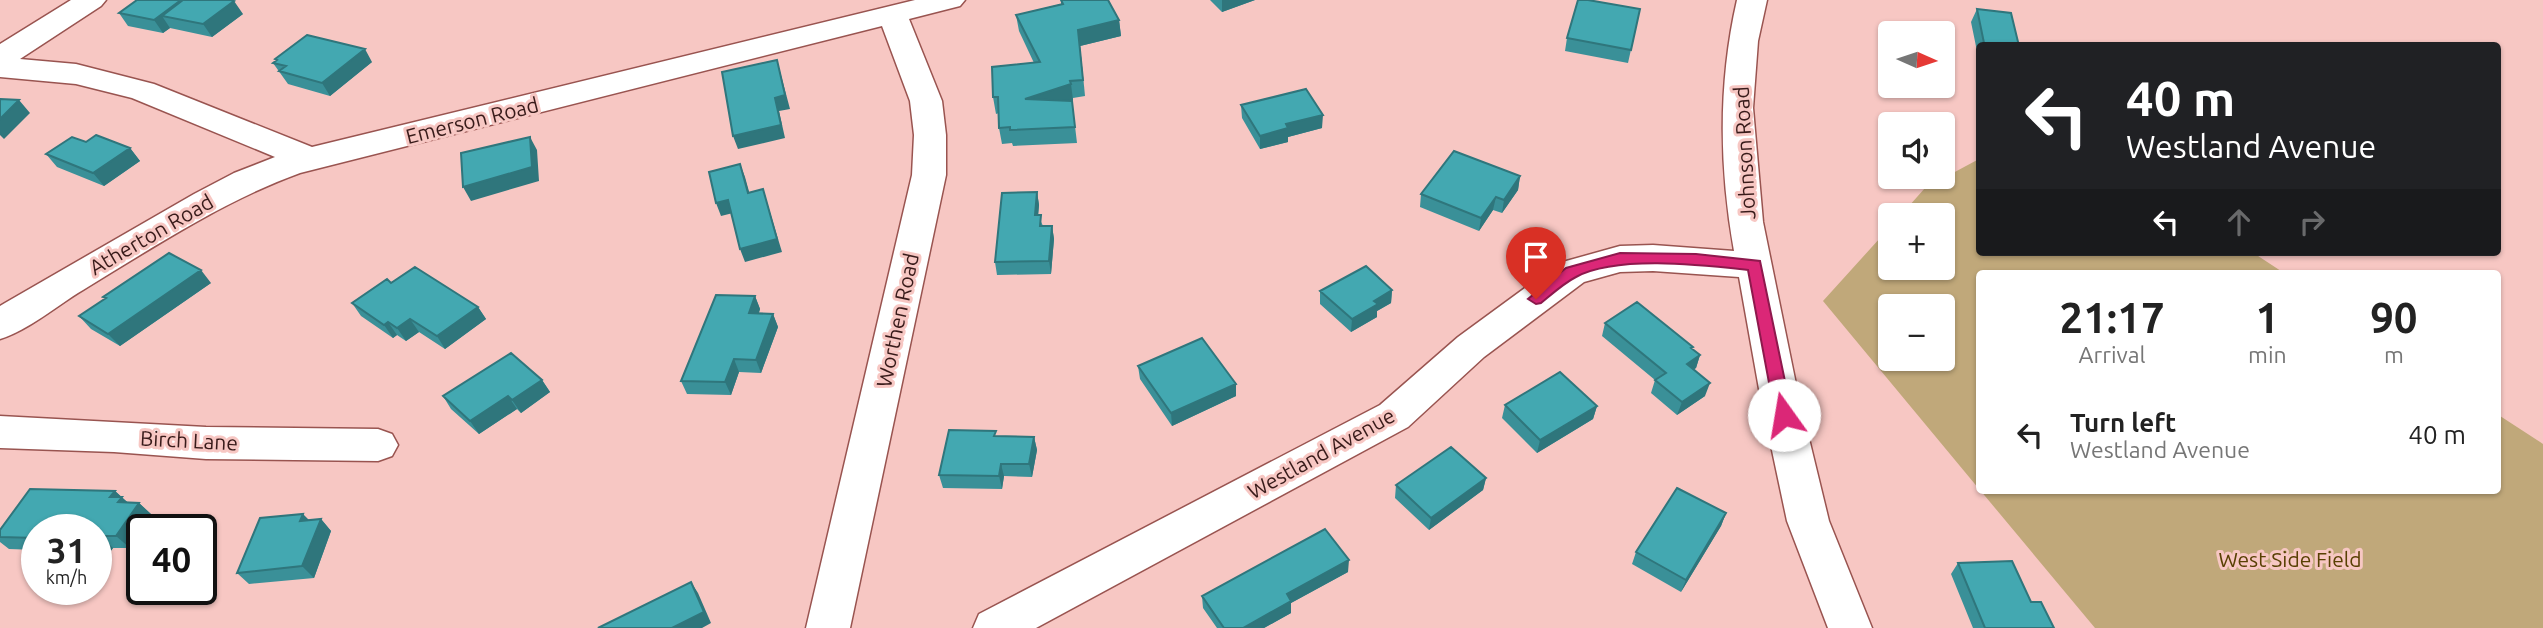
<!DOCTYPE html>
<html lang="en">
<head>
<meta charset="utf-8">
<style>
	:root { --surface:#fff; --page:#f2f2f2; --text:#222; --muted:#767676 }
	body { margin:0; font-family:Ubuntu,sans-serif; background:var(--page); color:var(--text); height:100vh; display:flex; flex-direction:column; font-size:26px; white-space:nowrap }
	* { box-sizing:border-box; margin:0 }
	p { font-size:23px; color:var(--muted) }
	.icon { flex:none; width:38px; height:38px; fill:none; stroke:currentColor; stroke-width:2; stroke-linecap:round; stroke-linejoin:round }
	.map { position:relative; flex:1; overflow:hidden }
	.sheet { position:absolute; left:1976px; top:270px; width:525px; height:224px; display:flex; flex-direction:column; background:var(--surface); border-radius:7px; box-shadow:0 2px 5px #0004 }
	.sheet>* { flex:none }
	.guide { position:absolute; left:1976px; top:42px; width:525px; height:214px; border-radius:7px; box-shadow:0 2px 5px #0004; background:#202124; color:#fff; overflow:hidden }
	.needle { width:46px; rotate:93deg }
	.fabs { position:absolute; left:1878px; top:21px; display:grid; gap:14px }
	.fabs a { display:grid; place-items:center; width:77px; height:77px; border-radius:7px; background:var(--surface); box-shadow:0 2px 5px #0004; font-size:35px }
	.speed { position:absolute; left:21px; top:514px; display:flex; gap:14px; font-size:35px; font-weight:700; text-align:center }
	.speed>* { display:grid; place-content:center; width:91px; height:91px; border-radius:50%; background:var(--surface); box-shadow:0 2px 5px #0004; line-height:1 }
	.speed small { font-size:18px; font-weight:400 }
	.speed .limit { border:4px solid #111; border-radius:10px; background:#fff; color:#111 }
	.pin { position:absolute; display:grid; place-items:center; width:60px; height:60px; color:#fff; margin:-72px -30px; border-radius:50% 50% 50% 0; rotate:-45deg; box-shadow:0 0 7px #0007 }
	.pin .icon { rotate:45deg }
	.me { position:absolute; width:77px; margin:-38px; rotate:347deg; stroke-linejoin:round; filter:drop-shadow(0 0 5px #0008) }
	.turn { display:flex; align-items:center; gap:24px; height:147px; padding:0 35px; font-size:32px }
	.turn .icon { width:91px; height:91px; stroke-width:2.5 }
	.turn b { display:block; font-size:49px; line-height:60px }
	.lanes { display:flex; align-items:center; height:66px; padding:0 35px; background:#0003; justify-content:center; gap:35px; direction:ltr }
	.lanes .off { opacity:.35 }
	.eta { display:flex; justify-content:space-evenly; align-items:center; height:119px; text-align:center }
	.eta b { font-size:42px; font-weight:700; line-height:49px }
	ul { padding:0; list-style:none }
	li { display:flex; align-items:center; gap:21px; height:91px; padding:0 35px }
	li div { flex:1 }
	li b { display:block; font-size:26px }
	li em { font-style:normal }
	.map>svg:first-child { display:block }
	.green { fill:#c0a87a; fill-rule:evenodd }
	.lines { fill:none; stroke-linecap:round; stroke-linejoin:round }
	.minor-casing { stroke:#995450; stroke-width:3 }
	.minor { fill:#fff; fill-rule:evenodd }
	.wall { fill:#3a9098 }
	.shaded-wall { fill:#2f767c }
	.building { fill:#43a8b1; stroke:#2f767c; stroke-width:2 }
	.route { fill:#db2777; stroke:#8e194d; stroke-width:2 }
	.labels { text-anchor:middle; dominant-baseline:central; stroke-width:6; stroke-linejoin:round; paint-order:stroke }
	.street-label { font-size:21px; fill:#381b1a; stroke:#f7c7c3 }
	.park-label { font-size:21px; fill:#584003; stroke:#f7c7c3 }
</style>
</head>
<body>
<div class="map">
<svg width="2543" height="628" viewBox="0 0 2543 628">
	<rect width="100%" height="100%" fill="#f7c7c3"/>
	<path class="green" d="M1979 159V252H2252L2284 273H1979V489L1823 301 1890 227V268H1942V215H1901L1925 188ZM1890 306H1942V359H1890Z
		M2497 414 2543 444V628H2095L1980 490H2497Z"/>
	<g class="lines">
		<g class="minor-casing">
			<path id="minor" d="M71 0H106L101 6 20 59 76 64 154 84 312 147 915 0H965L960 6 909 19 942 101 946 135V175L850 628H806L912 175 914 135 910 101 882 26 300 173C223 201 152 248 83 290 56 306 29 330 0 339V306L5 303 194 194 234 173 275 157 132 98 76 84 0 77V44Z
				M1737 0H1767L1758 41 1753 108 1763 222 1797 389 1829 521 1872 628H1828L1787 521 1759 389 1739 277 1653 271 1620 272 1584 282 1484 357 1408 427 1036 628H973L979 614 1380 405 1458 337 1559 263 1620 246 1653 245 1734 251C1719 167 1718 83 1737 0Z
				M0 416 206 427 378 429 392 434 398 445 392 456 378 461 206 459 114 452 0 448Z"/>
		</g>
		<use href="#minor" class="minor"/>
	</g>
	<path class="wall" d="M1061 0 1119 20 1121 36 1080 46 1085 96 1073 98V100L1071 101H1072L1077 143 1013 146 1012 143 1002 144 999 128V113L996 114 993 97 1034 63 1019 31 1016 15 1061 4Z
		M1210 0H1255L1222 12Z
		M1640 9 1628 63 1565 51 1567 38Z
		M1977 9 2019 46H1979V56H1978L1971 22Z
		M119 13 243 14 212 37 170 28 163 33 128 26Z
		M275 59 372 62 330 96 288 84 273 63 276 61Z
		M1241 105 1322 128 1288 137V142L1260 149 1242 118Z
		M86 142 130 148 140 161 104 186 57 167 46 154Z
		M1520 176 1518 190 1502 213 1493 210 1479 231 1420 207 1421 194Z
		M1037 192 1039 205 1038 215 1043 226H1052L1054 239 1051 274 997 275 995 262Z
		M211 283 120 346 91 329 79 316 105 299 103 297Z
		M391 283 478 307 486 319 445 349 419 332 406 341 397 335 393 338 361 316 352 303Z
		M1392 290 1391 303 1377 311V317L1351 332 1320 304V291Z
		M755 296 760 309 759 313 773 314 778 327 761 373 739 372 731 395 687 394 681 381Z
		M1605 323 1693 347 1692 349 1700 355 1696 368 1693 369 1705 396 1677 415 1651 393 1655 380 1602 336Z
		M1138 366 1236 384V396L1172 426 1140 379Z
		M542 380 550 392 521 413 517 409 479 434 451 409 443 396Z
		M1505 405 1597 406 1593 419 1537 453 1502 418Z
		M997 436 1034 437 1037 450 1032 477 1004 476 1002 489 943 488 939 475Z
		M1486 478 1483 490 1429 530 1395 498 1396 485Z
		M115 491 127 502 139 503 152 515 130 548H113L110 552H96V530H37V550L9 549 0 542V530Z
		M1726 513 1721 526 1681 592 1632 564 1636 552Z
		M321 519 331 531 314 578 249 584 237 573 309 520Z
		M1958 563 2031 602 2054 628H1973L1951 574Z
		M1348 572 1291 603V613L1264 628H1217L1203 608 1202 596Z"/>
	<path class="shaded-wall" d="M181 0 162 16 170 28 163 33 154 20Z
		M1222 0H1255L1222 12Z
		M234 1 243 14 212 37 203 24Z
		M1119 20 1121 36 1080 46 1085 96 1078 30Z
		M365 49 372 62 330 96 322 83Z
		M777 60 790 109 779 111 785 138 738 149 733 136 775 98Z
		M1071 84 1073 100 1028 115 1025 99Z
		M19 100 30 113 4 139 0 135V119Z
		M1323 115 1322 128 1288 137V142L1260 149V136L1286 124Z
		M530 137 537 150 539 181 471 201 463 187Z
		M130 148 140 161 104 186 93 173Z
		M740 164 745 177 753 206 748 193Z
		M1520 176 1518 190 1502 213 1504 200Z
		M763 189 782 252 745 262 740 249Z
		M1037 192 1039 205 1037 228 1035 215Z
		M1496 197 1493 210 1479 231 1481 218Z
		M728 200 733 213 721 216 716 203Z
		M1052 226 1054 239 1051 274 1049 261Z
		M201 270 211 283 120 346 108 334Z
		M1392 290 1391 303 1377 311V317L1351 332 1352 319 1374 301Z
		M755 296 760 309 754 326 749 313Z
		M478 307 486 319 445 349 437 336Z
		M773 314 778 327 761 373 756 360Z
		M410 319 419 332 406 341 397 328Z
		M388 322 397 335 393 338 384 325Z
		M1700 355 1696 368 1683 377 1687 364Z
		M734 359 739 372 731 395 725 382Z
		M542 380 550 392 521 413 512 400Z
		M1710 383 1705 396 1677 415 1682 402Z
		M1236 384V396L1172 426 1171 413Z
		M508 396 517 409 479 434 470 421Z
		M1597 406 1593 419 1537 453 1540 440Z
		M1034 437 1037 450 1032 477 1029 464Z
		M1001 464 1004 476 1002 489 999 476Z
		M1486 478 1483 490 1429 530 1431 518Z
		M115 491 135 509 139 503 152 515 130 548 116 536 110 497Z
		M1726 513 1721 526 1681 592 1686 580Z
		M303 514 315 526 300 521Z
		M321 519 331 531 314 578 302 566Z
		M100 536 113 548 110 552 96 540Z
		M1349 560 1348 572 1291 603V613L1264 628H1243L1287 594Z
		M691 582 698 593 711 623 702 628H672Z"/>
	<path class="building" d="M137 0H181L154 20 119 13Z
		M183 0H231L234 1 203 24 162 16Z
		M1061 0H1108L1119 20 1078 30 1083 80 1070 81 1071 84 1025 99 1072 101 1075 127 1010 130V127L999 128 998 97H993L992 67 1040 62 1016 15 1063 4Z
		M1578 0H1588L1640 9 1631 50 1567 38Z
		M1977 9 2011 13 2019 46H1989L1988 43H1984Z
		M307 35 365 49 322 83 279 71 286 66 273 63 277 60 275 59Z
		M777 60 785 95 775 98 781 125 733 136 722 72Z
		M1306 89 1323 115 1286 124 1288 128 1260 136 1241 105Z
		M0 99 19 100 0 119Z
		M96 135 130 148 93 173 46 154 72 137 86 142Z
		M530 137 532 167 463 187 461 153Z
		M1454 151 1520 176 1504 200 1496 197 1481 218 1421 194Z
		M740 164 748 193 763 189 777 239 740 249 728 200 716 203 709 172Z
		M1037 192 1035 215H1041L1040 226H1052L1049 261 995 262 1002 193Z
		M169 253 201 270 108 334 79 316 106 298 103 297Z
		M1366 266 1392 290 1374 301 1378 304 1352 319 1320 291Z
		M415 267 478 307 437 336 410 319 397 328 388 322 384 325 352 303 387 279 391 283Z
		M716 295 755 296 749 313 773 314 756 360 734 359 725 382 681 381Z
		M1637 302 1693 347 1691 348 1700 355 1687 364 1710 383 1682 402 1655 380 1666 373 1605 323Z
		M1202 338 1236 384 1171 413 1138 366Z
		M511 353 542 380 512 400 508 396 470 421 443 396Z
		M1560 372 1597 406 1540 440 1505 405Z
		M949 430 996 431 994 436 1034 437 1029 464H1001L999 476 939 475Z
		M1451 447 1486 478 1431 518 1396 485Z
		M1677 488 1726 513 1686 580 1636 552Z
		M30 489 115 491 110 497H122L118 502 139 503 116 536H100L96 540V530H37V538L0 537V530Z
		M303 514 300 521 321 519 302 566 237 573 260 518Z
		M1325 529 1349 560 1287 594 1291 601 1243 628H1224L1202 596Z
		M2012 561 2031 602H2041L2054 628H1985L1958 563Z
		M691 582 704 612 672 628H598Z"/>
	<path class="route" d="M1620 253 1696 254 1760 261 1792 415 1790 420H1778L1775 415 1748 270C1702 265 1617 255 1576 277 1564 283 1552 294 1541 303L1536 304 1528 299 1566 268Z"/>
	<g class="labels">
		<g class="street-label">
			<text transform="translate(472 120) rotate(-14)">Emerson Road</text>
			<text transform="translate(1744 153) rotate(-93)">Johnson Road</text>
			<text transform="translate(151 234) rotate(-30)">Atherton Road</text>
			<text transform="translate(897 320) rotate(-78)">Worthen Road</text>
			<text transform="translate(189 440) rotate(3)">Birch Lane</text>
			<text transform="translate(1321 453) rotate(-29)">Westland Avenue</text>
		</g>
		<g class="park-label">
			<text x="2290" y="559">West Side Field</text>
		</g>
	</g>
</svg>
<div class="fabs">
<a><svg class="needle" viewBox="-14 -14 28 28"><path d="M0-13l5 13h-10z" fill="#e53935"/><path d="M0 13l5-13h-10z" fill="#767676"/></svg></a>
<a><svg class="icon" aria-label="sound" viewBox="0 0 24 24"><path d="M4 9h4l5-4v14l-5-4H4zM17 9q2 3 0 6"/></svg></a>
<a>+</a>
<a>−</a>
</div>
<div class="speed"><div>31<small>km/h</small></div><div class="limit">40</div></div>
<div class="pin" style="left:1536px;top:299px;background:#d93025"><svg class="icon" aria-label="arrive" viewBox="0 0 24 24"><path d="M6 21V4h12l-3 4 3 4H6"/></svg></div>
<svg class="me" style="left:1784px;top:415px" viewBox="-20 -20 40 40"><circle r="19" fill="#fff"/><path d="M0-13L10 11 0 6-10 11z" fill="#db2777"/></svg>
<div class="guide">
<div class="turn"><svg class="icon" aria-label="left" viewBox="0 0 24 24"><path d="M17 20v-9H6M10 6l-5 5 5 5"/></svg><div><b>40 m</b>Westland Avenue</div></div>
<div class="lanes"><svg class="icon" aria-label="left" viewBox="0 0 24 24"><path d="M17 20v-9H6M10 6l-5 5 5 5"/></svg><svg class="icon off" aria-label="ahead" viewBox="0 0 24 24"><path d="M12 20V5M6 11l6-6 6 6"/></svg><svg class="icon off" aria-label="right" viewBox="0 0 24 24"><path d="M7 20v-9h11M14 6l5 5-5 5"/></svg></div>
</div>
<section class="sheet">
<div class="eta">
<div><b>21:17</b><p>Arrival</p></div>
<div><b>1</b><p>min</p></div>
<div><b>90</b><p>m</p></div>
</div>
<ul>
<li><svg class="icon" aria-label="left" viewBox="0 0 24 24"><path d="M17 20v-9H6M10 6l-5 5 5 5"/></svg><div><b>Turn left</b><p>Westland Avenue</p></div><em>40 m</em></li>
</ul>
</section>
</div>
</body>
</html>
